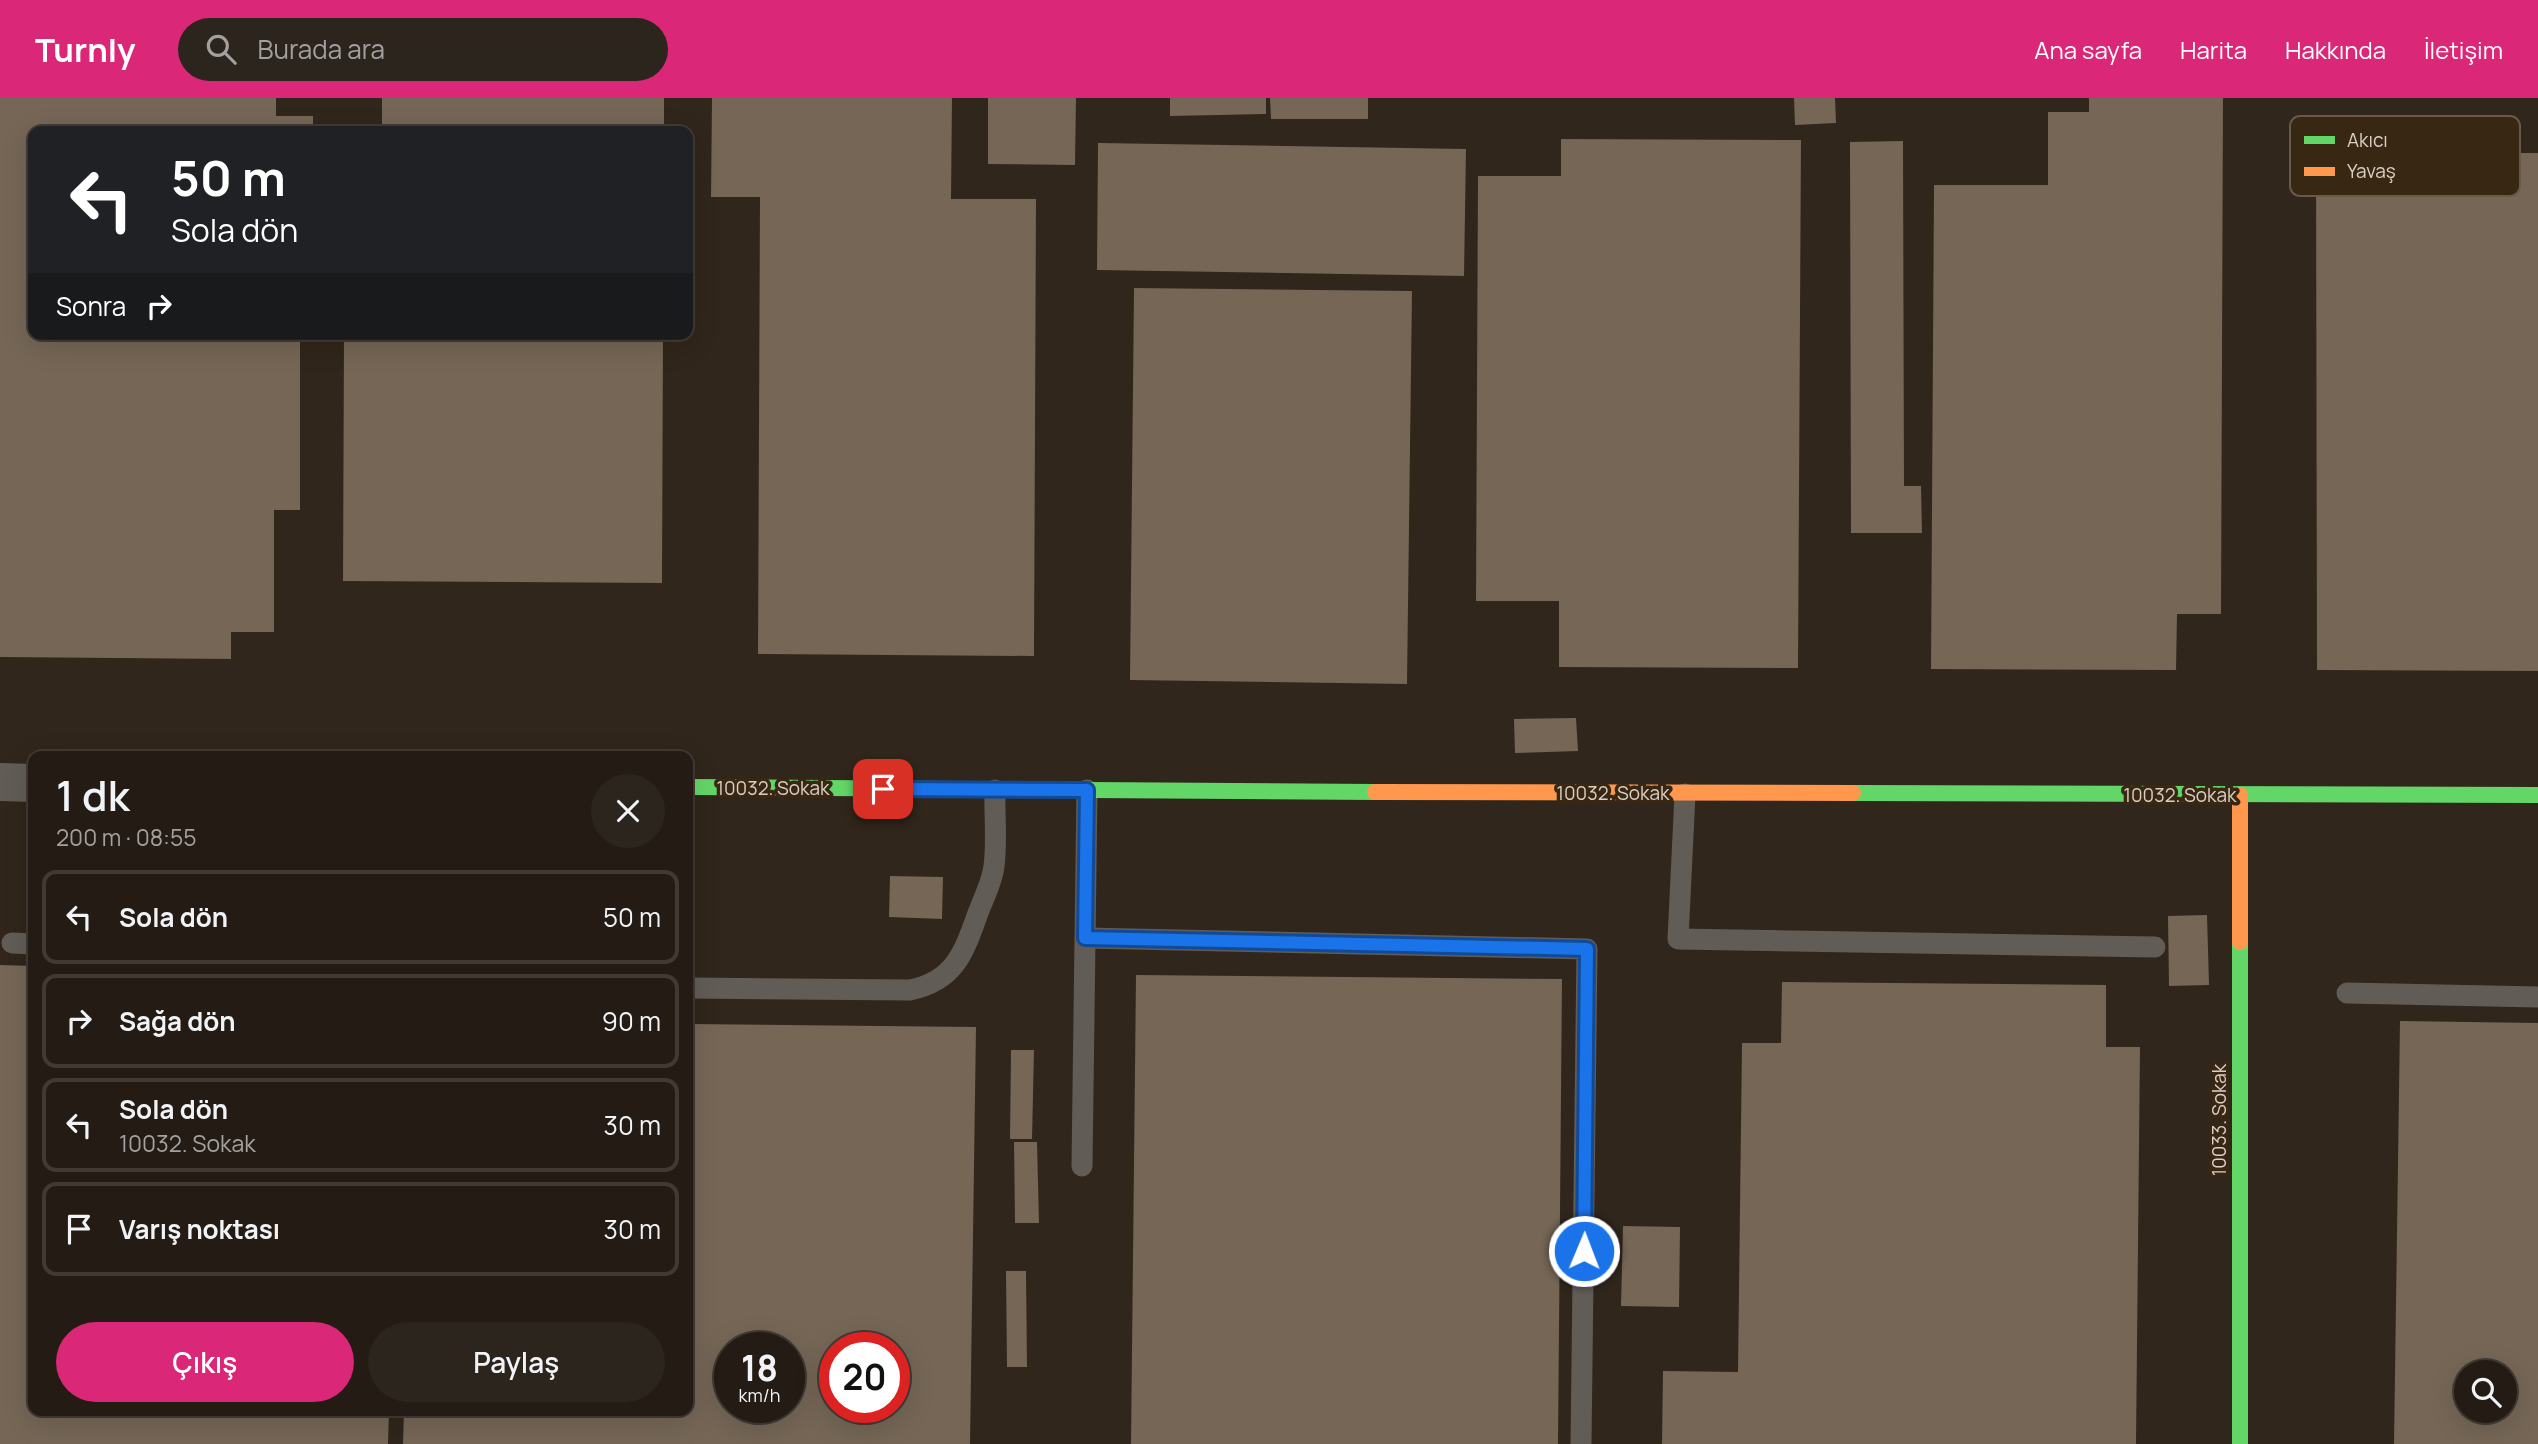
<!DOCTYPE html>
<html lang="tr">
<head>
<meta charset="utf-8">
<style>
	:root { --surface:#241c14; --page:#2c251d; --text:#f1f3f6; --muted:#a3a1a0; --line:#413a34; --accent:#db2777 }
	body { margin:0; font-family:Manrope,sans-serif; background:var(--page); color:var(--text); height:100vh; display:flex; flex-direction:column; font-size:26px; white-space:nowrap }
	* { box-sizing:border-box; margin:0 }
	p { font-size:23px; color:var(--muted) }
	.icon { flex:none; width:38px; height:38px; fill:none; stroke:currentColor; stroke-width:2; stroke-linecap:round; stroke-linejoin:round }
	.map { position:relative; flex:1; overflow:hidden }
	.side { position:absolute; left:28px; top:653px; width:665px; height:665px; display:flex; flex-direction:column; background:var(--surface); border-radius:14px; box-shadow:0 7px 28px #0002,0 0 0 2px var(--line) }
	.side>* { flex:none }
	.top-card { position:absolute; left:28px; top:28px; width:665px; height:214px; border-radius:14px; box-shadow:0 7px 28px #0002,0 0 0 2px var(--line); background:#202124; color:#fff; overflow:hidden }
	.fabs { position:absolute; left:2454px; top:1262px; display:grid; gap:14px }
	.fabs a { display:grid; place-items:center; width:63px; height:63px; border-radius:50%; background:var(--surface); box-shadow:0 7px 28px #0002,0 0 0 2px var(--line); font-size:35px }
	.speed { position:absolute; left:714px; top:1234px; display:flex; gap:14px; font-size:35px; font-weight:700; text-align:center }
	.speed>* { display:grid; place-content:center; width:91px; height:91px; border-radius:50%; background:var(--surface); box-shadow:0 7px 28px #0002,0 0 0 2px var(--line); line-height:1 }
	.speed small { font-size:18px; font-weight:400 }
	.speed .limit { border:10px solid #d22; background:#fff; color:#111 }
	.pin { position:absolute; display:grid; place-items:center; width:60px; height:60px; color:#fff; margin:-30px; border-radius:14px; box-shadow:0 4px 10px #0006 }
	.me { position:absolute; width:77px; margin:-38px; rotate:1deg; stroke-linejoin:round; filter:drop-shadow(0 0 5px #0008) }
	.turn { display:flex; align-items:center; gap:24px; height:147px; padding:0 28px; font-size:32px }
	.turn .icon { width:91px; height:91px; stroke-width:2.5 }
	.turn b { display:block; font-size:49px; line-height:60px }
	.then { display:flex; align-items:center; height:66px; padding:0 28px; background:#0003; gap:14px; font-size:26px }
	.round { display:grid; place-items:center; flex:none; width:74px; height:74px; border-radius:37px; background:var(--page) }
	.summary { display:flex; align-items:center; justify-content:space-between; height:119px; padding:0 28px }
	h1 { font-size:42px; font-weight:600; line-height:52px }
	.primary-button { display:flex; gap:14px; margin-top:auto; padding:14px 28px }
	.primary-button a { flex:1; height:80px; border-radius:42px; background:var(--accent); color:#fff; font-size:28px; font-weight:600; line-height:80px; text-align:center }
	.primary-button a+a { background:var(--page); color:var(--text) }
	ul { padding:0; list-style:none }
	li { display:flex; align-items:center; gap:21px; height:94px; margin:0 14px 10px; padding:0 14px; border:4px solid var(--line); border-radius:14px }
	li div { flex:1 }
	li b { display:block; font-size:26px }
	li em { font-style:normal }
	header { display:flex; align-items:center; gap:42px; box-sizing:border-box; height:98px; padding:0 35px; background:var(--accent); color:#fff }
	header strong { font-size:33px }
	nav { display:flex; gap:38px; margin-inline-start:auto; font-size:24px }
	.search { width:490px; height:63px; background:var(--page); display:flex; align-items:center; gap:18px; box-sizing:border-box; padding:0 24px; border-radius:38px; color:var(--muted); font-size:26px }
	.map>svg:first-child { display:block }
	.building { fill:#756656; fill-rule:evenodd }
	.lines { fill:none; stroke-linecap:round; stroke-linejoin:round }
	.lane { stroke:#625c57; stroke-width:21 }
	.street { stroke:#625c57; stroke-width:38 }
	.fast { stroke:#63d668; stroke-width:16 }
	.slow { stroke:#ff974d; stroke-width:16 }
	.route-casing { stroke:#114b97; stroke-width:18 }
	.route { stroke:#1a73e8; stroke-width:12 }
	.labels { text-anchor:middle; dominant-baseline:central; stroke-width:7; stroke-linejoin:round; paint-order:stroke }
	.street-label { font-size:19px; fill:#dacfc3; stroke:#382713 }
	.key { fill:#382713; stroke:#695948; stroke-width:2 }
	.key-label { font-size:19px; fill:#dacfc3 }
</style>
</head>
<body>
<header>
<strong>Turnly</strong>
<div class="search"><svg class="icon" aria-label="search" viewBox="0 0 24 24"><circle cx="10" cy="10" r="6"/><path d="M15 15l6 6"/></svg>Burada ara</div>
<nav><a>Ana sayfa</a><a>Harita</a><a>Hakkında</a><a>İletişim</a></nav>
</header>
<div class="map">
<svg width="2538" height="1346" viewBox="0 0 2538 1346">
	<rect width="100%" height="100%" fill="#30261b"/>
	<path class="building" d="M0 0H276V18H313V33H33V236H300V412H274V534H231V561L0 559Z
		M382 0H664V33H382Z
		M712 0H952L951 101H1036L1034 558 758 556 760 99H711Z
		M988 0H1076L1075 67 988 66Z
		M1170 0H1266V16L1170 18Z
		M1270 0H1368V21H1271Z
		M1794 0H1835L1836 25 1795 27Z
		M2089 0H2223L2221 516H2177L2176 572 1931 571 1934 87H2048V14H2089Z
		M1561 41 1801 42 1798 570 1559 569V503H1476L1478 78H1561Z
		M1903 43 1904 388H1921L1922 435H1851L1850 44Z
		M1098 45 1466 51 1464 178 1097 172Z
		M2316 55H2538V573L2317 572Z
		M1134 190 1412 193 1407 586 1130 582Z
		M344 236H663L662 485 343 483Z
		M1576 620 1578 653 1515 655 1514 621Z
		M890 778 943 779 942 821 889 819Z
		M2207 817 2209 887 2169 888 2168 818Z
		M0 867 33 868V1312H389L388 1346H0Z
		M1136 877 1562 881 1558 1346H1131Z
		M1782 884 2106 887V949H2140L2136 1346H1662L1663 1273 1738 1274 1742 945H1781Z
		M2400 923 2538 925V1346H2394ZM2466 1274H2504V1312H2466Z
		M688 926 976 929 970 1346H403L404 1312H688ZM730 1250H789V1309H730ZM835 1250H894V1309H835Z
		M1011 952H1034L1032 1041H1010Z
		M1014 1044H1037L1039 1125H1015Z
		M1623 1128 1680 1129 1679 1209 1621 1208Z
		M1006 1173H1026L1027 1269H1007Z"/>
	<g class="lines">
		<path class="lane" d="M1685 696 1678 841 2155 849
			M1085 840 1587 851 1581 1346
			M12 845 33 846
			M688 890 910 892C955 883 964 854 978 815 983 802 990 788 993 774 998 752 994 715 995 692
			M2347 895 2538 899
			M1082 1068 1087 692"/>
		<path class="street" d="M0 684 33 685"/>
		<path class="fast" d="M688 689 1375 694
			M1853 695 2538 697
			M2240 844V1346"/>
		<path class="slow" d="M1375 694 1853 695
			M2240 697V844"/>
	</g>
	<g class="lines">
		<g class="route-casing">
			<path id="route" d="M883 691 1087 692 1085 840 1587 851 1584 1153"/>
		</g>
		<use href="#route" class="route"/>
	</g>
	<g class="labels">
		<g class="street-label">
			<text x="773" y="690">10032. Sokak</text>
			<text x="1613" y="695">10032. Sokak</text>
			<text x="2180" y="697">10032. Sokak</text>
			<text transform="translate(2219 1022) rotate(-90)">10033. Sokak</text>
		</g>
	</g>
	<rect x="2290" y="18" width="230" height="80" rx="10" class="key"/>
	<rect x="2304" y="38" width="31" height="8" fill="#63d668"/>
	<rect x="2304" y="69" width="31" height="9" fill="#ff974d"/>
	<g class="key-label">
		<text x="2347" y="49">Akıcı</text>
		<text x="2347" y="80">Yavaş</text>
	</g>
</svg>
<div class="fabs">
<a><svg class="icon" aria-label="search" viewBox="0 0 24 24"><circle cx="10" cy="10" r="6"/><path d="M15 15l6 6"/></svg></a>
</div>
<div class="speed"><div>18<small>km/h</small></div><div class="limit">20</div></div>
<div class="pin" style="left:883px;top:691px;background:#d93025"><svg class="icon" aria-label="arrive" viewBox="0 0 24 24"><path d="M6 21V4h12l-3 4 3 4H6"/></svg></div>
<svg class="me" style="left:1584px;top:1153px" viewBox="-20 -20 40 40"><circle r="17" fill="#1a73e8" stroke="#fff" stroke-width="3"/><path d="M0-11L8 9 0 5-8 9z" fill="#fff"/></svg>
<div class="top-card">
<div class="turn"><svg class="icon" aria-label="left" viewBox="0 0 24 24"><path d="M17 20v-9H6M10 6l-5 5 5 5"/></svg><div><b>50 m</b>Sola dön</div></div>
<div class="then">Sonra<svg class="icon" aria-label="right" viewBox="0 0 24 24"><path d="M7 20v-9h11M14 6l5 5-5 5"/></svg></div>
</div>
<section class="side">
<div class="summary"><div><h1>1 dk</h1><p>200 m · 08:55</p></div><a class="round"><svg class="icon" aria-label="close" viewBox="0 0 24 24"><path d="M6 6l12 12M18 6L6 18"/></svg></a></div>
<ul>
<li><svg class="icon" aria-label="left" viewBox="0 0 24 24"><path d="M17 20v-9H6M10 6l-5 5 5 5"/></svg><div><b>Sola dön</b></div><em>50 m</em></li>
<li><svg class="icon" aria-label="right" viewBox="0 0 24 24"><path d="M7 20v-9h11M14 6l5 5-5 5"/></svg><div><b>Sağa dön</b></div><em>90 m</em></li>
<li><svg class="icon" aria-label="left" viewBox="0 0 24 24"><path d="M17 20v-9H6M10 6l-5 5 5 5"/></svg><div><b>Sola dön</b><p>10032. Sokak</p></div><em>30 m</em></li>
<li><svg class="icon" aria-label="arrive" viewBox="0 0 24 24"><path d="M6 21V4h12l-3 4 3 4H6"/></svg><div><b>Varış noktası</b></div><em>30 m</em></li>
</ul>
<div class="primary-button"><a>Çıkış</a><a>Paylaş</a></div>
</section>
</div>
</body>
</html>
